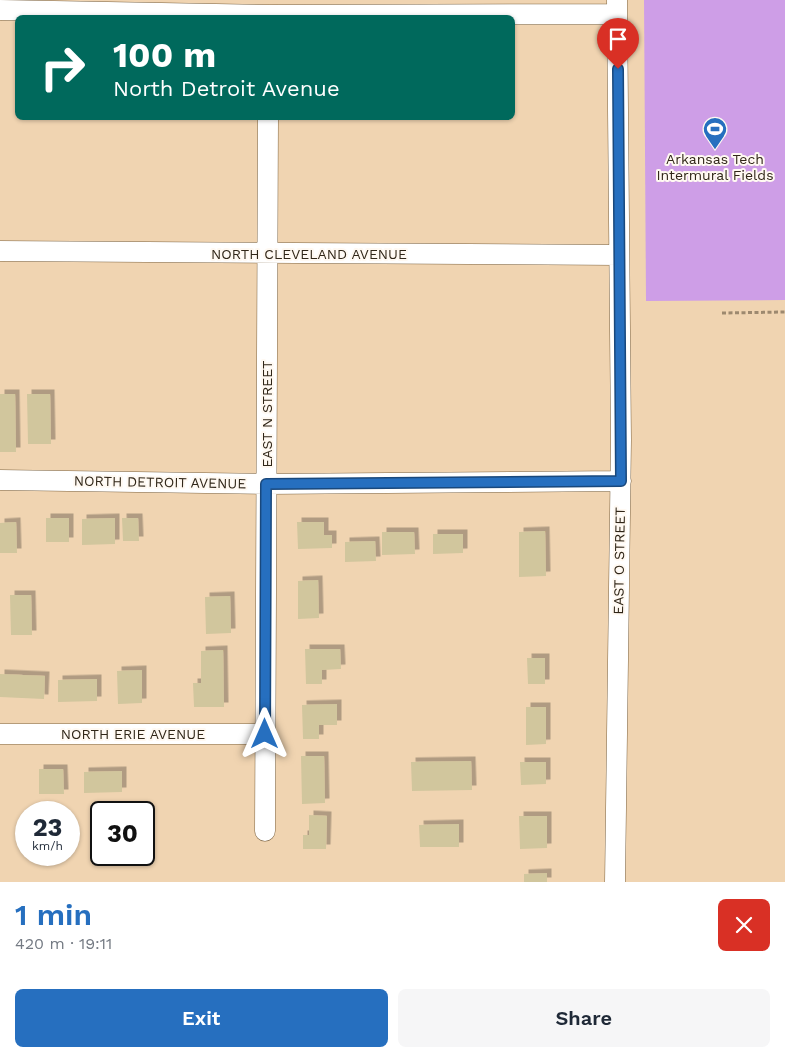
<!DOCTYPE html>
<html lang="en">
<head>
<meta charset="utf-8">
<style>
	:root { --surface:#fff; --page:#f6f6f7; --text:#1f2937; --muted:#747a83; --accent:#266fbf }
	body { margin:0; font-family:"Work Sans",sans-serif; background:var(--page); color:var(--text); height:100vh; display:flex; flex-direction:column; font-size:19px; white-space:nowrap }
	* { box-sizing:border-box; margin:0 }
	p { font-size:16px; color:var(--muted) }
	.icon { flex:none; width:28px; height:28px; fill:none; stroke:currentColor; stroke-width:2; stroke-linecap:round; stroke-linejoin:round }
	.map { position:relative; height:882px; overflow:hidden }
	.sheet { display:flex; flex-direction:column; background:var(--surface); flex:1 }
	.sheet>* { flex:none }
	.banner { position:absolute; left:15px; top:15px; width:500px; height:105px; border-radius:8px; box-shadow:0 1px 4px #0004; background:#00695c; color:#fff; overflow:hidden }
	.speed { position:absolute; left:15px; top:801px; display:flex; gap:10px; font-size:25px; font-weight:700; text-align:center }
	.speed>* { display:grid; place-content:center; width:65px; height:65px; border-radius:50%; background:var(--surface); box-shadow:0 1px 4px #0004; line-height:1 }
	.speed small { font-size:12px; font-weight:400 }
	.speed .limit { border:2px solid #111; border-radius:8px; background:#fff; color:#111 }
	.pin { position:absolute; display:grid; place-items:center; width:42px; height:42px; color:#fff; margin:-51px -21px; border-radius:50% 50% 50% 0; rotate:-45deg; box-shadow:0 0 5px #0007 }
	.pin .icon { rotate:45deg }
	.me { position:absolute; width:55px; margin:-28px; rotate:0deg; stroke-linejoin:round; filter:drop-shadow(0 0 4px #0008) }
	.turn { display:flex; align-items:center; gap:18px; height:105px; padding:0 15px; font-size:22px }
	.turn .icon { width:65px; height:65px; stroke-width:2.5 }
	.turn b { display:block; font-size:35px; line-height:42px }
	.round { display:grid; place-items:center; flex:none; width:52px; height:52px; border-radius:8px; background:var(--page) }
	.overview { display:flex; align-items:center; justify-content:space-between; height:85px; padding:0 15px }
	h1 { font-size:30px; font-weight:600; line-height:38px; color:var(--accent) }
	.button { display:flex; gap:10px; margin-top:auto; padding:10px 15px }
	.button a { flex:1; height:58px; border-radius:8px; background:var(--accent); color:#fff; font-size:20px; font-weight:600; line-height:58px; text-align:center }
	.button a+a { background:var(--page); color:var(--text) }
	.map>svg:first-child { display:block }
	.green { fill:#ce9ee7 }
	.building { fill:#d1c69d; filter:url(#shadow) }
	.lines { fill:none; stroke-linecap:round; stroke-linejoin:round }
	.minor-casing { stroke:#7c6443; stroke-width:21 }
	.path { stroke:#9d896f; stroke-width:3; stroke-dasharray:4 2.5; stroke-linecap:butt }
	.minor { stroke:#fff; stroke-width:20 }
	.route-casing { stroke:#19487c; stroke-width:12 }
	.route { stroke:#266fbf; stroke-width:9 }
	.labels { text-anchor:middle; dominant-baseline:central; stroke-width:4; stroke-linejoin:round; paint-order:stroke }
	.poi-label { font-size:14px; fill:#302618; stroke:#fff9f2 }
	.street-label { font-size:14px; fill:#302618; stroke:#fff9f2 }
</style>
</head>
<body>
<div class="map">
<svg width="785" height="882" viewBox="0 0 785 882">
	<defs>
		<filter id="shadow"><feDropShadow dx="4.5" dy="-4.5" stdDeviation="0" flood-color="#0004"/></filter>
	</defs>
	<rect width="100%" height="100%" fill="#f0d4b1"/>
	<path class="green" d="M644 0H785V300L646 301Z"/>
	<path class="building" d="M0 394H15L16 452H0Z
		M27 394H50L51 444H28Z
		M46 518H69V542H46Z
		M115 518V544L82 545V519Z
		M122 518H138L139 541H123Z
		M16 522 17 553H0V523Z
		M297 522H324V535H332V548L298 549Z
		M545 531 546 576 519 577V532Z
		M382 532H414L415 554 382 555Z
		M433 534H463V553L433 554Z
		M375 541 376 561 345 562V542Z
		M318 580 319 618 298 619V581Z
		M10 595H31L32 635H11Z
		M230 596 231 633 206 634 205 597Z
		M305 649H340L341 669 322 670V684H306Z
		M223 650 224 707H194L193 683H201V651Z
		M527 658H545V684H528Z
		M142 670V703L118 704 117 671Z
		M0 674 45 676 44 699 0 697Z
		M97 679V701L58 702V680Z
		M337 704V725H319V739H303L302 705Z
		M526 707H546V744L526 745Z
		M301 756H324L325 803 302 804Z
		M471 761 472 790 412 791 411 762Z
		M520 762H546V784L521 785Z
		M39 769H63L64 794H39Z
		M122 771V792L84 793V772Z
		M309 815 327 816 326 849H303V835H309Z
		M519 816H547V848L520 849Z
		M459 824V847H420L419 825Z
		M547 873V882H524V874Z"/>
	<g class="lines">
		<g class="minor-casing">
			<path id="minor" d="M0 10 269 15 617 14
				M0 251 619 255
				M0 480 266 484 621 481
				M0 734H265
				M265 831 268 118
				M615 882 621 440 617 0"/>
		</g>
		<path class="path" d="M722 313 785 312"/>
		<use href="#minor" class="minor"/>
	</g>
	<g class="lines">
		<g class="route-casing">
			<path id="route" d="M265 734 266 484 621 481 618 69"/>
		</g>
		<use href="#route" class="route"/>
	</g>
	<defs>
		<g id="stadium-pin" transform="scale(1.25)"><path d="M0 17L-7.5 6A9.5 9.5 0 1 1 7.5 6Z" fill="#266fbf" stroke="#fff9f2"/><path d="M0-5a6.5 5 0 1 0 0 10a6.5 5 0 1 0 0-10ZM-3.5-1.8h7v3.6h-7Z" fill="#fff"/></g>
	</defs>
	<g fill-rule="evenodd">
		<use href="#stadium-pin" x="715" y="129"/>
	</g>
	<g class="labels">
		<g class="poi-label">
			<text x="715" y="159">Arkansas Tech<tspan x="715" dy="16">Intermural Fields</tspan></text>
		</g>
		<g class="street-label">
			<text x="309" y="254">NORTH CLEVELAND AVENUE</text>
			<text transform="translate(267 414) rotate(-90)">EAST N STREET</text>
			<text transform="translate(160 482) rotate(1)">NORTH DETROIT AVENUE</text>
			<text transform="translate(619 561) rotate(-89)">EAST O STREET</text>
			<text x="133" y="734">NORTH ERIE AVENUE</text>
		</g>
	</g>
</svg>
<div class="speed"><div>23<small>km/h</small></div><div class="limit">30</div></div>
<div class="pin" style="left:618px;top:69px;background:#d93025"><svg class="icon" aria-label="arrive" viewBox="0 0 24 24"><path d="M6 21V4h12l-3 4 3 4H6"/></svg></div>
<svg class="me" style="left:265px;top:734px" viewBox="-20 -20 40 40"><path d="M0-17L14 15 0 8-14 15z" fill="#266fbf" stroke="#fff" stroke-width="4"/></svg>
<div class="banner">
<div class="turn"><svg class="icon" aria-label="right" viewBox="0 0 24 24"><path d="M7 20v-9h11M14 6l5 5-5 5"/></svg><div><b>100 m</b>North Detroit Avenue</div></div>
</div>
</div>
<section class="sheet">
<div class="overview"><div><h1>1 min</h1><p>420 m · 19:11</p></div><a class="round" style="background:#d93025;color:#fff"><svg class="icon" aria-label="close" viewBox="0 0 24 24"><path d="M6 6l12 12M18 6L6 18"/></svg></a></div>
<div class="button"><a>Exit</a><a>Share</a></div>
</section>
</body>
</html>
